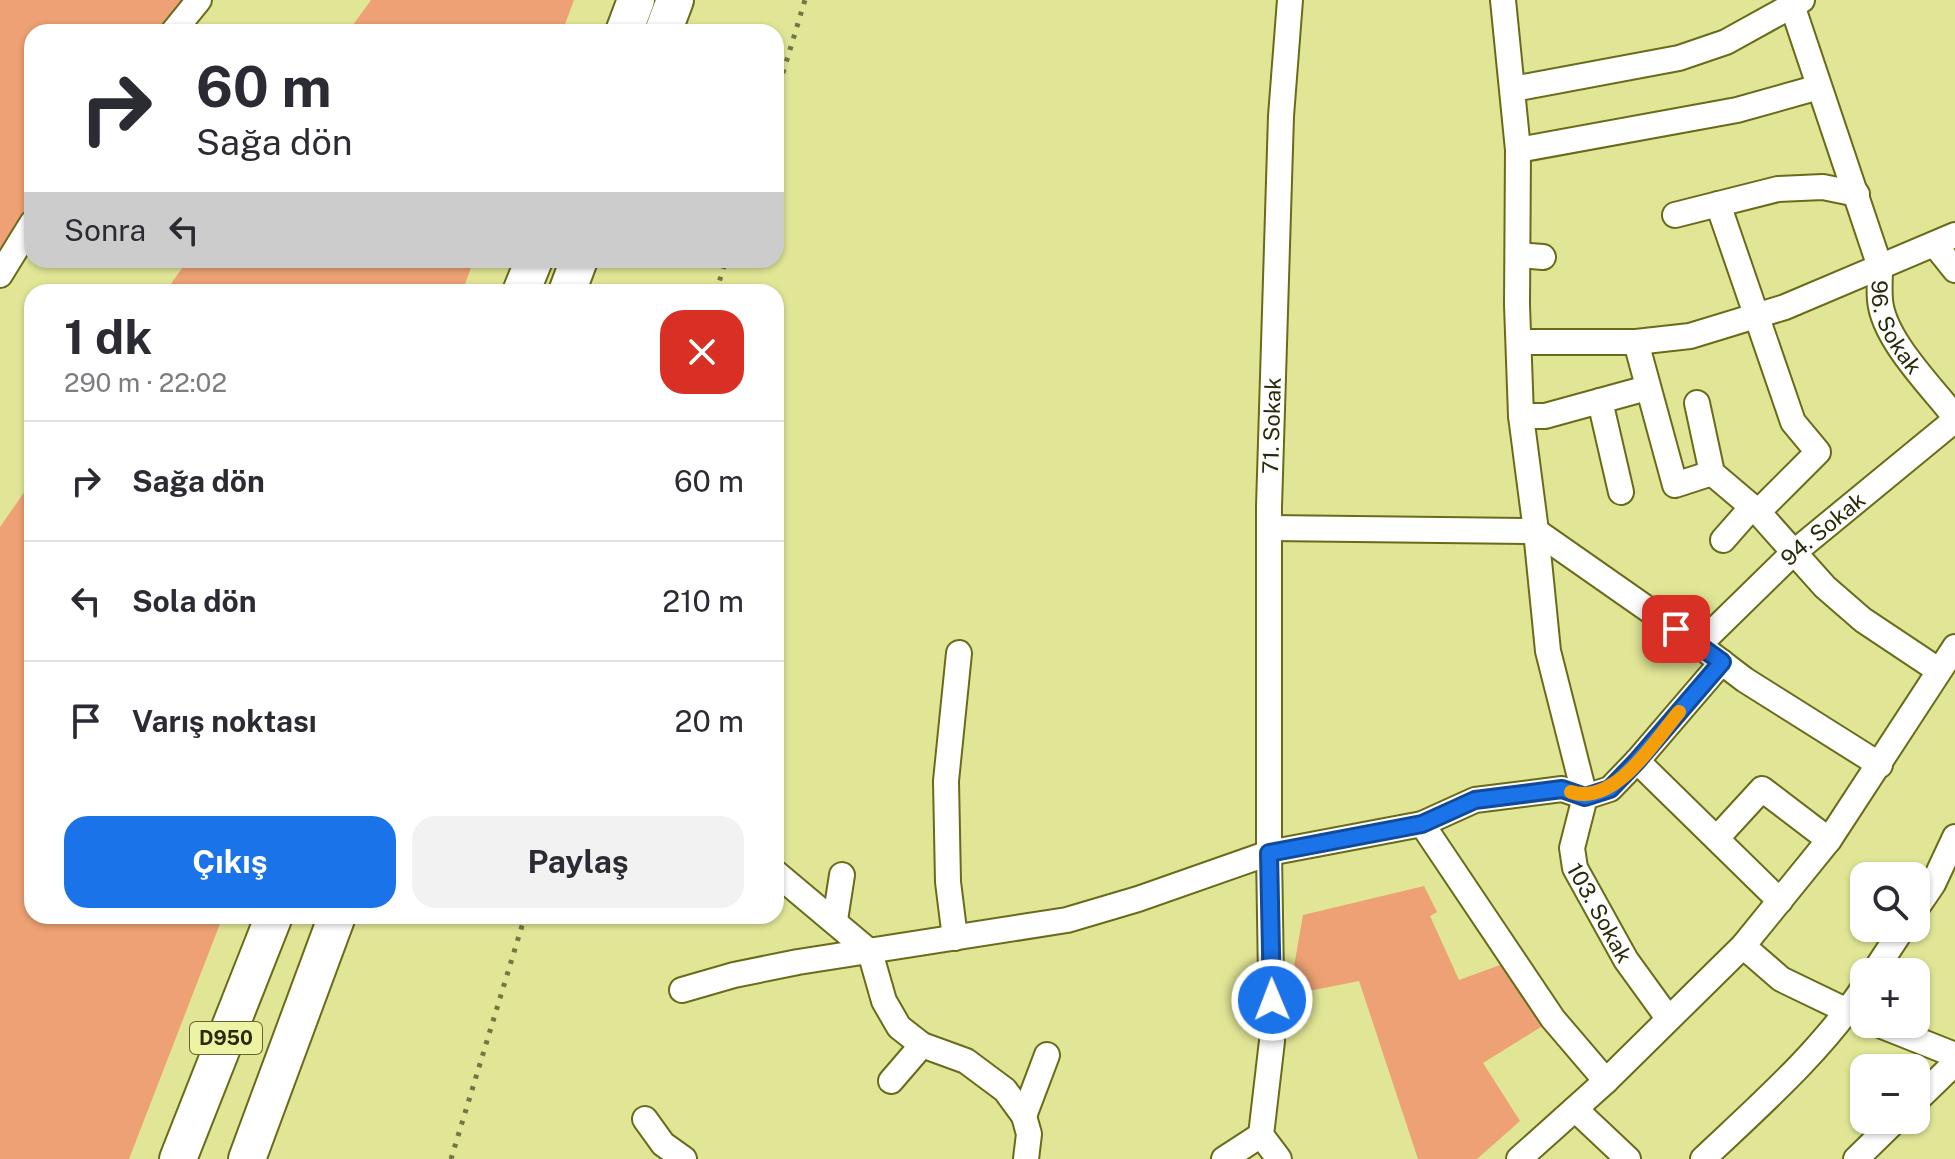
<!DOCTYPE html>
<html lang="tr">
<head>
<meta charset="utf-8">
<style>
	:root { --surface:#fff; --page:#f2f2f3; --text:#2b2b33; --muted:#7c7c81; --line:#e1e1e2; --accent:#1a73e8 }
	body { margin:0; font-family:"Public Sans",sans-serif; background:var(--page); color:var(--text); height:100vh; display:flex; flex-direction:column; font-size:30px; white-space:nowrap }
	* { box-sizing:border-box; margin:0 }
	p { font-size:26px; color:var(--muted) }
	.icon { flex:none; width:44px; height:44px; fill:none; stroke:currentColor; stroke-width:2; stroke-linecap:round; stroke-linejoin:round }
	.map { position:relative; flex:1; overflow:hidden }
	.details { position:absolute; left:24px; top:284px; width:760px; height:640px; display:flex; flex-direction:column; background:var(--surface); border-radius:24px; box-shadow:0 2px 6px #0004 }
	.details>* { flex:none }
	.guide { position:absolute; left:24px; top:24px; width:760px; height:244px; border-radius:24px; box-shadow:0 2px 6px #0004; background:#fff; color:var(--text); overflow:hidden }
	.tools { position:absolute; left:1850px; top:862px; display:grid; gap:16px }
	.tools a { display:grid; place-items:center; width:80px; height:80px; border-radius:16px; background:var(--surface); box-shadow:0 2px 6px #0004; font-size:40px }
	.pin { position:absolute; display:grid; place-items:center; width:68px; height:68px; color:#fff; margin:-34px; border-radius:16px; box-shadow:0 4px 12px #0006 }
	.me { position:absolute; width:88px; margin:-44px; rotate:359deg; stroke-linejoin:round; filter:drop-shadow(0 0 6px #0008) }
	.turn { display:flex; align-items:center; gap:28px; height:168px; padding:0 40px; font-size:36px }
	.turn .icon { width:104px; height:104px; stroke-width:2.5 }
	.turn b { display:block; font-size:56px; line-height:68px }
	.then { display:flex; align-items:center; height:76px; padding:0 40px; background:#0003; gap:16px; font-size:30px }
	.round { display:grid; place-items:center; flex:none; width:84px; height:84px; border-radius:24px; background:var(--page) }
	.headline { display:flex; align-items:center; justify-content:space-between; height:136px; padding:0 40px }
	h1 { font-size:48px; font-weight:700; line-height:60px }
	.action { display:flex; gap:16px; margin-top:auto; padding:16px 40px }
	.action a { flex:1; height:92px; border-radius:24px; background:var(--accent); color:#fff; font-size:32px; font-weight:700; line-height:92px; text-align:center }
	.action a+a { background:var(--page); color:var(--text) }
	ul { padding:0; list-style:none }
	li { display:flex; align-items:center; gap:24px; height:120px; padding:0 40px; border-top:2px solid var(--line) }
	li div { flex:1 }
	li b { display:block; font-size:30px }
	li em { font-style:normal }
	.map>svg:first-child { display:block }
	.green { fill:#eda174 }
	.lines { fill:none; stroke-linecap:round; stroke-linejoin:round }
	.minor-casing { stroke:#696b19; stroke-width:28 }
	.highway-casing { stroke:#696b19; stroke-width:40 }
	.minor { stroke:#fff; stroke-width:24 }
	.highway { stroke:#fff; stroke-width:36 }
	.rail { stroke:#737642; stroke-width:5; stroke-dasharray:4 8; stroke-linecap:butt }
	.route-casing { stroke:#114b97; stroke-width:20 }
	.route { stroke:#1a73e8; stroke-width:14 }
	.slow { stroke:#f59e0b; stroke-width:14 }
	.labels { text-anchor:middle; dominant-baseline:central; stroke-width:8; stroke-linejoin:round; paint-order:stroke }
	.shield { fill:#eef3a3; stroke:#646637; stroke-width:2 }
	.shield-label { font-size:20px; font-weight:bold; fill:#292a09 }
	.street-label { font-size:22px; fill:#292a09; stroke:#eef3a3 }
</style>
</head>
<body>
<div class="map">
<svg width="1955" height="1159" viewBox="0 0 1955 1159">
	<rect width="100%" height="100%" fill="#e1e696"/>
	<path class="green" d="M0 0H186L162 32H32V207L0 256Z
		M371 0H574L562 32H348Z
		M188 260H474L462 292H165Z
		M32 481V916H223L129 1159H0V527Z
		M1424 886 1437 912 1430 916 1459 980 1500 965 1544 1025 1483 1063 1520 1121 1477 1159H1418L1359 981 1289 995 1303 915Z"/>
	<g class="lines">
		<g class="minor-casing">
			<g id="minor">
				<path id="s1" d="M1503 0 1518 150 1517 305 1521 416 1536 531 1548 651 1585 797 1572 848 1575 868 1626 960 1668 1018"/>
				<path id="s2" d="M1792 5 1880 267C1880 278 1879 289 1880 300 1883 339 1931 386 1955 417"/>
				<path d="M173 32 199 0"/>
				<path d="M1513 89 1679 58 1726 42 1802 0"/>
				<path d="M1518 150 1737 110 1819 87"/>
				<path d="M1718 204 1793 422 1818 452 1758 512"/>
				<path d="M1675 215 1778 189 1823 187 1857 194"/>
				<path d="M1935 245 1955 270"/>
				<path d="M1518 255 1543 257"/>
				<path d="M0 275 32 223"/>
				<path d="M1519 342H1636L1690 336 1785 307 1955 235"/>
				<path d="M1636 342 1675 485 1712 473"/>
				<path d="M1600 401 1621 492"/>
				<path d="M1697 403 1712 473 1758 512 1825 587 1863 620 1938 670"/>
				<path d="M1521 416H1545L1647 388"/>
				<path d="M1269 528 1536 531 1699 645 1745 680 1880 765"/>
				<path d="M1723 540 1752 507"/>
				<path id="s3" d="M1699 645 1792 554 1955 420"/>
				<path d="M1637 761 1780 901"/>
				<path d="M1422 824 1553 1019 1606 1081"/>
				<path d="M1717 838 1762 789 1829 840"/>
				<path d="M776 873 870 952 884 1001 899 1027 922 1045 966 1061 1005 1090 1024 1116 1029 1134 1026 1159"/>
				<path d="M1916 909 1933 884 1955 837"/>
				<path d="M835 920 842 875"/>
				<path d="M955 938 948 882 946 781 959 653"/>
				<path d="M1743 946 1781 979 1864 1019"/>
				<path d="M1874 972 1903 928"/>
				<path d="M682 990 734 975 798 962 1067 920 1138 899 1269 853 1422 824 1475 800 1562 789 1585 797 1610 789 1637 761 1722 662"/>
				<path d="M1877 1024 1955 1055"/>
				<path d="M891 1081 922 1045"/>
				<path d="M1916 1101 1955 1063"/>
				<path d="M1575 1109 1628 1159"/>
				<path d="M1024 1116 1047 1055"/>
				<path d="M645 1119 663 1144 684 1159"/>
				<path d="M1224 1159 1261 1135"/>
				<path id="s4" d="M1279 1159 1261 1135 1272 1041 1269 853V507L1281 116 1290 0"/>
				<path d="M1519 1159 1606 1081 1743 946 1829 840 1955 647"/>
				<path d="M1703 1159C1759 1106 1821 1052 1864 987"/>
				<path d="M1856 1159 1896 1120"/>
			</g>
		</g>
		<g class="highway-casing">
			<path id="highway" d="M624 32 636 0
				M663 32 675 0
				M521 292 534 260
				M567 292 579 260
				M178 1159 274 916
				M247 1159 337 916"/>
		</g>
		<use href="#minor" class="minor"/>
		<use href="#highway" class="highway"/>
		<path class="rail" d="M776 96 805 0
			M716 292 726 260
			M451 1159 525 916"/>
	</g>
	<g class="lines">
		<g class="route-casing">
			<path id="route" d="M1272 1000 1269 853 1422 824 1475 800 1562 789 1585 797 1610 789 1637 761 1722 662 1676 629"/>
		</g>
		<use href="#route" class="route"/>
		<path class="slow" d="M1571 792C1615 806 1654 742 1679 712"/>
	</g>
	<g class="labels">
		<rect class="shield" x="190" y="1022" width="72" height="32" rx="6"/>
		<g class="shield-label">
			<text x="226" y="1038">D950</text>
		</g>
		<g class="street-label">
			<text stroke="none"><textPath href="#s2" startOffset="340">96. Sokak</textPath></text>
			<text stroke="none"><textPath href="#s4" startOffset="740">71. Sokak</textPath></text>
			<text stroke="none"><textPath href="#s3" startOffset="170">94. Sokak</textPath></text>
			<text stroke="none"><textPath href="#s1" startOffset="928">103. Sokak</textPath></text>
		</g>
	</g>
</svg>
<div class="tools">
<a><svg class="icon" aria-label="search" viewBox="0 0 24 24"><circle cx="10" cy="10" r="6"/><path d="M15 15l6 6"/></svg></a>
<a>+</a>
<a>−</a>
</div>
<div class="pin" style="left:1676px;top:629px;background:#d93025"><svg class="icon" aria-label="arrive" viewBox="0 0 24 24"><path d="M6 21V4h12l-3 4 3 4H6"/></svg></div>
<svg class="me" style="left:1272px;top:1000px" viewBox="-20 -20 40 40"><circle r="17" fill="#1a73e8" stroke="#fff" stroke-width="3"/><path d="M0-11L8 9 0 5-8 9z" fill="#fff"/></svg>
<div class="guide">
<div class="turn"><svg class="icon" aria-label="right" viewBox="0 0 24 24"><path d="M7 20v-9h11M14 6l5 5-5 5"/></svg><div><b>60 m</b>Sağa dön</div></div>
<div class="then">Sonra<svg class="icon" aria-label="left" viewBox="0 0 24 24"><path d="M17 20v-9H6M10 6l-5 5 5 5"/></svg></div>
</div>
<section class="details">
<div class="headline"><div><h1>1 dk</h1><p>290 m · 22:02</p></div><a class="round" style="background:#d93025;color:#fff"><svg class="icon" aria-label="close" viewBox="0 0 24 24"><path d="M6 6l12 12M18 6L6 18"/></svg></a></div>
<ul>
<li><svg class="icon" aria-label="right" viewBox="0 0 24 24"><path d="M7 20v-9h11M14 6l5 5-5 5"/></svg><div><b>Sağa dön</b></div><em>60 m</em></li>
<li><svg class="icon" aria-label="left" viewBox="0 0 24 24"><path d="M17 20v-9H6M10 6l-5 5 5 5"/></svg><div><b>Sola dön</b></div><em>210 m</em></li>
<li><svg class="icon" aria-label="arrive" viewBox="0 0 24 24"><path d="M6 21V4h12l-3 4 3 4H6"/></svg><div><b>Varış noktası</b></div><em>20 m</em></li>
</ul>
<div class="action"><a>Çıkış</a><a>Paylaş</a></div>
</section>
</div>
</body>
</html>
